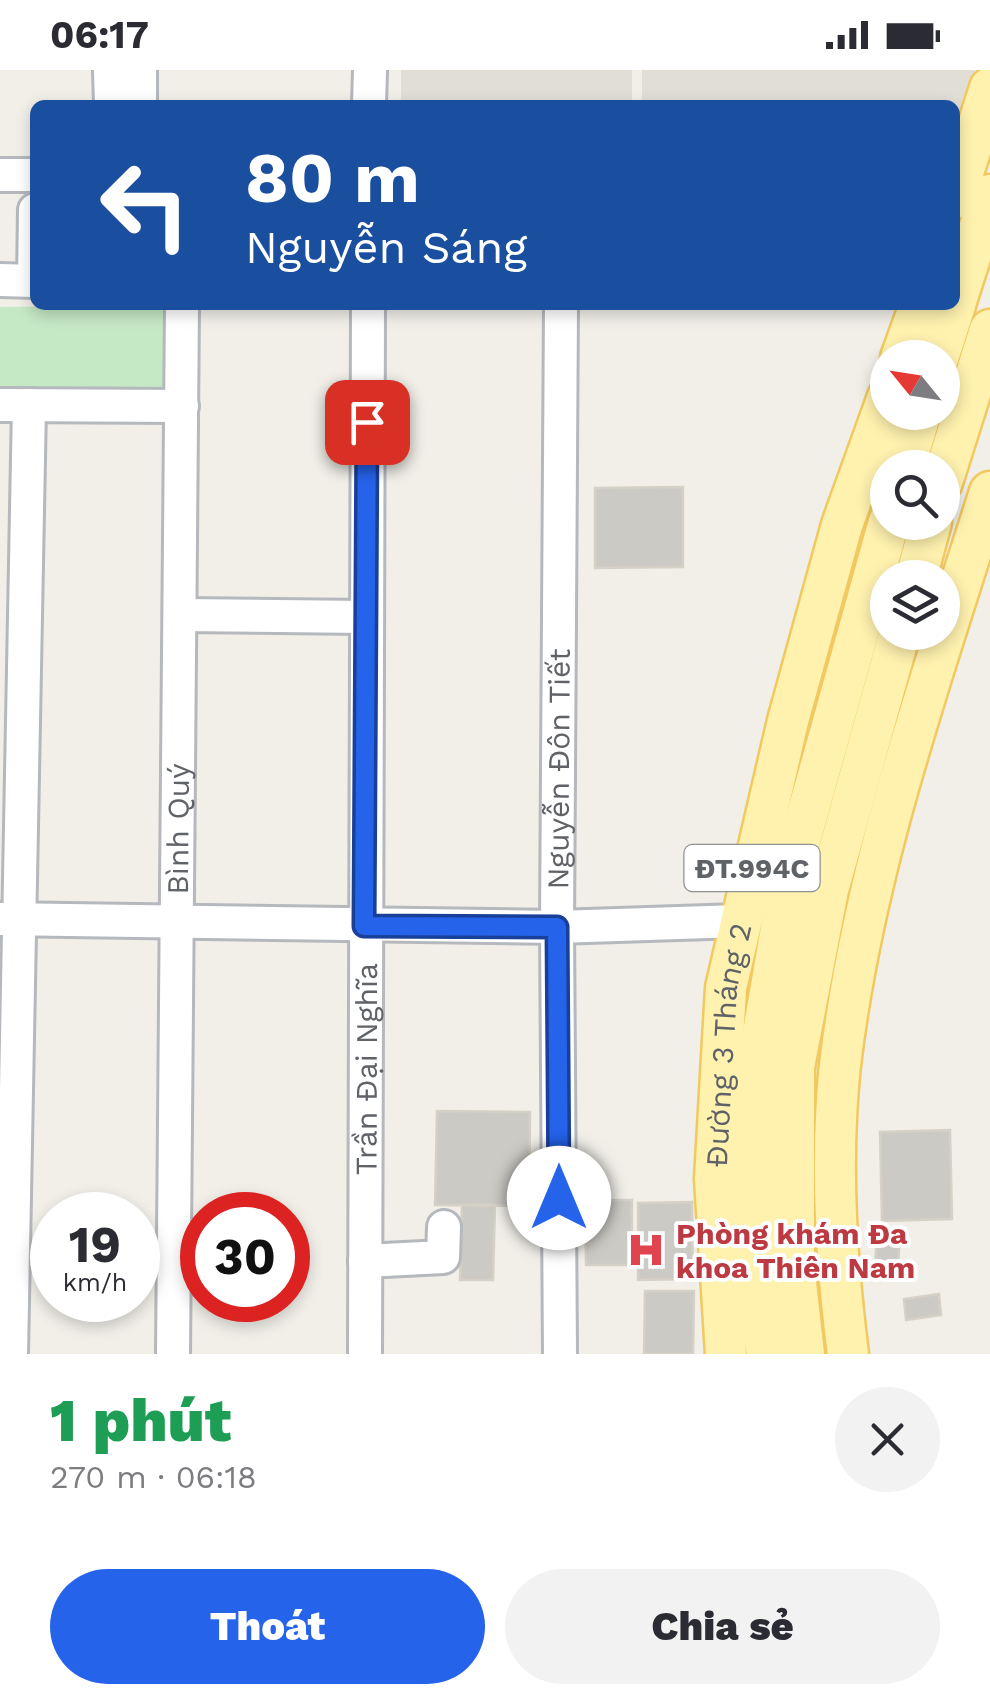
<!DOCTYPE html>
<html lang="vi">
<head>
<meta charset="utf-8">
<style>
	:root { --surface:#fff; --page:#f2f2f3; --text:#2b2b33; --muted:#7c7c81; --accent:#2563eb }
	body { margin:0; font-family:"Work Sans",sans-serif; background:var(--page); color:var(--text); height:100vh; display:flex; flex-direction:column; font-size:38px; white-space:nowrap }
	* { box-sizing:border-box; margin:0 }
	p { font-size:32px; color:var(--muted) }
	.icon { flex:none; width:55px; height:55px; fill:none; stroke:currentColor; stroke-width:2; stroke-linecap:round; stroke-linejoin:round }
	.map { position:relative; height:1284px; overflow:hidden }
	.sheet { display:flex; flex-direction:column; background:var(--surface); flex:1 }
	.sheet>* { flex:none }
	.banner { position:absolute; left:30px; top:30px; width:930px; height:210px; border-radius:15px; box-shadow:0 5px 15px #0003; background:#1a4fa0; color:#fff; overflow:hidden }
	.needle { width:65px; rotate:300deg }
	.tools { position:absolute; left:870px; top:270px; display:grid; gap:20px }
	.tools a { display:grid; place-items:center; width:90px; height:90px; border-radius:50%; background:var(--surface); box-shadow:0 5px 15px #0003; font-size:50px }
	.speed { position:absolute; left:30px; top:1122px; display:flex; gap:20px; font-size:50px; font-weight:700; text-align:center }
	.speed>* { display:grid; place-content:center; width:130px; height:130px; border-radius:50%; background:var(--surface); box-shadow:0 5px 15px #0003; line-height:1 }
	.speed small { font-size:25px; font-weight:400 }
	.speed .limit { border:15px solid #d22; background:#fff; color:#111 }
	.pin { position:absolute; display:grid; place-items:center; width:85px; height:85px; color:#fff; margin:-42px; border-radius:20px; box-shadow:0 5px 15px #0006 }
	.me { position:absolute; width:110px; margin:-55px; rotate:0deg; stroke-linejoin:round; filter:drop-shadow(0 0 8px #0008) }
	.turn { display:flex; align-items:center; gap:35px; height:210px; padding:0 50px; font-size:45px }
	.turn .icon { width:130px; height:130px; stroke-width:2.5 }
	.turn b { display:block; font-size:70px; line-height:85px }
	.round { display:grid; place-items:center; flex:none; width:105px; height:105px; border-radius:52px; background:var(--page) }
	.head { display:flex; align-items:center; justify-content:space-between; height:170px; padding:0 50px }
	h1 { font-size:60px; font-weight:800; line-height:75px; color:#1e9e55 }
	.primary-button { display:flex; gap:20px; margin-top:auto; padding:20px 50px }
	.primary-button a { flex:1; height:115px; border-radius:60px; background:var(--accent); color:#fff; font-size:40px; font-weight:800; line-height:115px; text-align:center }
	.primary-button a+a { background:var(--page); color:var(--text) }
	.status { display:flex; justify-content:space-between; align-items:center; height:70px; padding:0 50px; background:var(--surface); direction:ltr }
	.status svg { height:28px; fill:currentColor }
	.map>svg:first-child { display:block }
	.education { fill:#e1ded6 }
	.green { fill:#c5e8c5 }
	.building { fill:#cccac5; stroke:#d6d1c6; stroke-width:2.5 }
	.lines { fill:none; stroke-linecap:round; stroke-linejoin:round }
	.minor-casing { stroke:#b5b8bc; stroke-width:38 }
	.major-casing { stroke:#f2c960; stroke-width:45 }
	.minor { stroke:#fff; stroke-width:32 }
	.major { stroke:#fff2af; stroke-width:40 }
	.route-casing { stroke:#184099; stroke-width:25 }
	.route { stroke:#2563eb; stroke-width:18 }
	.labels { text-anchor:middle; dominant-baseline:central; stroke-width:8; stroke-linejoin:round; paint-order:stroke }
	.shield { fill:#fff; stroke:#8f9295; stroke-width:2.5 }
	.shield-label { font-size:28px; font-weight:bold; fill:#5f6368 }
	.street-label { font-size:30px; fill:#5f6368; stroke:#fff }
	.health-label { font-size:30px; font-weight:bold; fill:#be3a42; stroke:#fff; text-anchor:start }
</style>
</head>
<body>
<div class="status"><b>06:17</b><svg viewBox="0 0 49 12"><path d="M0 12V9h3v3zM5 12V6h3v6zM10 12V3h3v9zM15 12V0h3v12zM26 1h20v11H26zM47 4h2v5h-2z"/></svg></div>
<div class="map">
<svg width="990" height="1284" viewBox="0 0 990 1284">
	<rect width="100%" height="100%" fill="#f1efe8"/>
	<path class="education" d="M401 0H632V35H401Z
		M642 0H975L955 67V35H642Z"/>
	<path class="green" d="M158 235 174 247V314L157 327 0 325V237Z"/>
	<path class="building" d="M683 417V497L595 498V418Z
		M437 1041 530 1042 529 1136 435 1135Z
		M950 1060 952 1149 882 1151 880 1062Z
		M585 1130H632V1195H586Z
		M692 1132 693 1209 638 1210V1133Z
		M462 1135H495L493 1210H460Z
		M877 1161 900 1162 898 1201 875 1200Z
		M645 1221H694L693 1284H644Z
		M939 1224 941 1245 906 1250 904 1229Z"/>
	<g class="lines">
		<g class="minor-casing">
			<g id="minor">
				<path d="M110 0 111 35"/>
				<path d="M140 0V35"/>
				<path d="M369 35 370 0"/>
				<path d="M0 105H35"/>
				<path d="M0 210 35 211"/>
				<path d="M34 211 35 140"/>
				<path d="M0 335 182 336"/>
				<path d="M180 545 366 547"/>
				<path d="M0 849 557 857 739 851"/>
				<path d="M365 1191 443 1187 444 1157"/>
				<path d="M11 1284 29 335"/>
				<path id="s1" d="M173 1284 182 235"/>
				<path id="s2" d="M365 1284 368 235"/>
				<path id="s3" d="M560 1284 557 857 561 235"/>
			</g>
		</g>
		<g class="major-casing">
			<g id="major">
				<path d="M955 128 990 18"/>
				<path d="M955 234 990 125"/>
				<path d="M901 288 920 235"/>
				<path d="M938 288 955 235"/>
				<path d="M904 398 921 342"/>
				<path d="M942 412 990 260"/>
				<path d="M916 508 931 452"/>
				<path id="s4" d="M726 1284 715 1109 726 918 788 651 842 455 888 327"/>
				<path d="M767 1284 754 1202 756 1004 790 806 889 452"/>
				<path d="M804 1284 794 1195V997L828 820 900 562"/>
				<path d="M848 1284C836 1191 830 1088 840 995 863 799 931 609 990 422"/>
			</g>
		</g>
		<use href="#minor" class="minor"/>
		<use href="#major" class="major"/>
	</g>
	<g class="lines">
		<g class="route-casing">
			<path id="route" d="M367 352 364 856 557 857 559 1128"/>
		</g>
		<use href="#route" class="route"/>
	</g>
	<defs>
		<g id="hospital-bare" transform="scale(3)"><path d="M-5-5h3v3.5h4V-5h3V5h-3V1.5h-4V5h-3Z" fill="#e0444e" stroke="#fff" stroke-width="2.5" paint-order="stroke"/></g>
	</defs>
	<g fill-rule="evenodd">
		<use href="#hospital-bare" x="646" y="1180"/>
	</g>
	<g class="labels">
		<rect class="shield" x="684.5" y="775" width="135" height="46" rx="8"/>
		<g class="shield-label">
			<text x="752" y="798">ĐT.994C</text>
		</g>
		<g class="street-label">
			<text stroke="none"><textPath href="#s3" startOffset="585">Nguyễn Đôn Tiết</textPath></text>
			<text stroke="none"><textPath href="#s1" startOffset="525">Bình Quý</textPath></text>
			<text stroke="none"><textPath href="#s4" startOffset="310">Đường 3 Tháng 2</textPath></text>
			<text stroke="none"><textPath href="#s2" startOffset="285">Trần Đại Nghĩa</textPath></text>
		</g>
		<g class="health-label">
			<text x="676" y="1163">Phòng khám Đa<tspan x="676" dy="34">khoa Thiên Nam</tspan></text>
		</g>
	</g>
</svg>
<div class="tools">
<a><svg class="needle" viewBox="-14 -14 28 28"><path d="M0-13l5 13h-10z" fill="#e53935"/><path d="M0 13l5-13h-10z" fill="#7c7c81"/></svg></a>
<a><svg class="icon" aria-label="search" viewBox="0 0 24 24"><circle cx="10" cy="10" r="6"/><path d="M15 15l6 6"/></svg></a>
<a><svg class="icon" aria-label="layers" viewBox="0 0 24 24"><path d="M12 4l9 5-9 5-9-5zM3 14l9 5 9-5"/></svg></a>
</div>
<div class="speed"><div>19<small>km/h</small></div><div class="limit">30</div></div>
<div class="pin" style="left:367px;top:352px;background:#d93025"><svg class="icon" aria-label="arrive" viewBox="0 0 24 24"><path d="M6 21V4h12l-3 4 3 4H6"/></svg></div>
<svg class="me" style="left:559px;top:1128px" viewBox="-20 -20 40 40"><circle r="19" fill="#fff"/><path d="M0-13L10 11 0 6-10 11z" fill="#2563eb"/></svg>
<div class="banner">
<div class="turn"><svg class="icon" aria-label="left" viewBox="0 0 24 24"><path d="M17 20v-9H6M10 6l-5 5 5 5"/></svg><div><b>80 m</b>Nguyễn Sáng</div></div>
</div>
</div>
<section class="sheet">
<div class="head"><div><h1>1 phút</h1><p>270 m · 06:18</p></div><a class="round"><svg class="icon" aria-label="close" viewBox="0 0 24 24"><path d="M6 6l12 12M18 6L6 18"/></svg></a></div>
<div class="primary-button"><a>Thoát</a><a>Chia sẻ</a></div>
</section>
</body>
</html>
